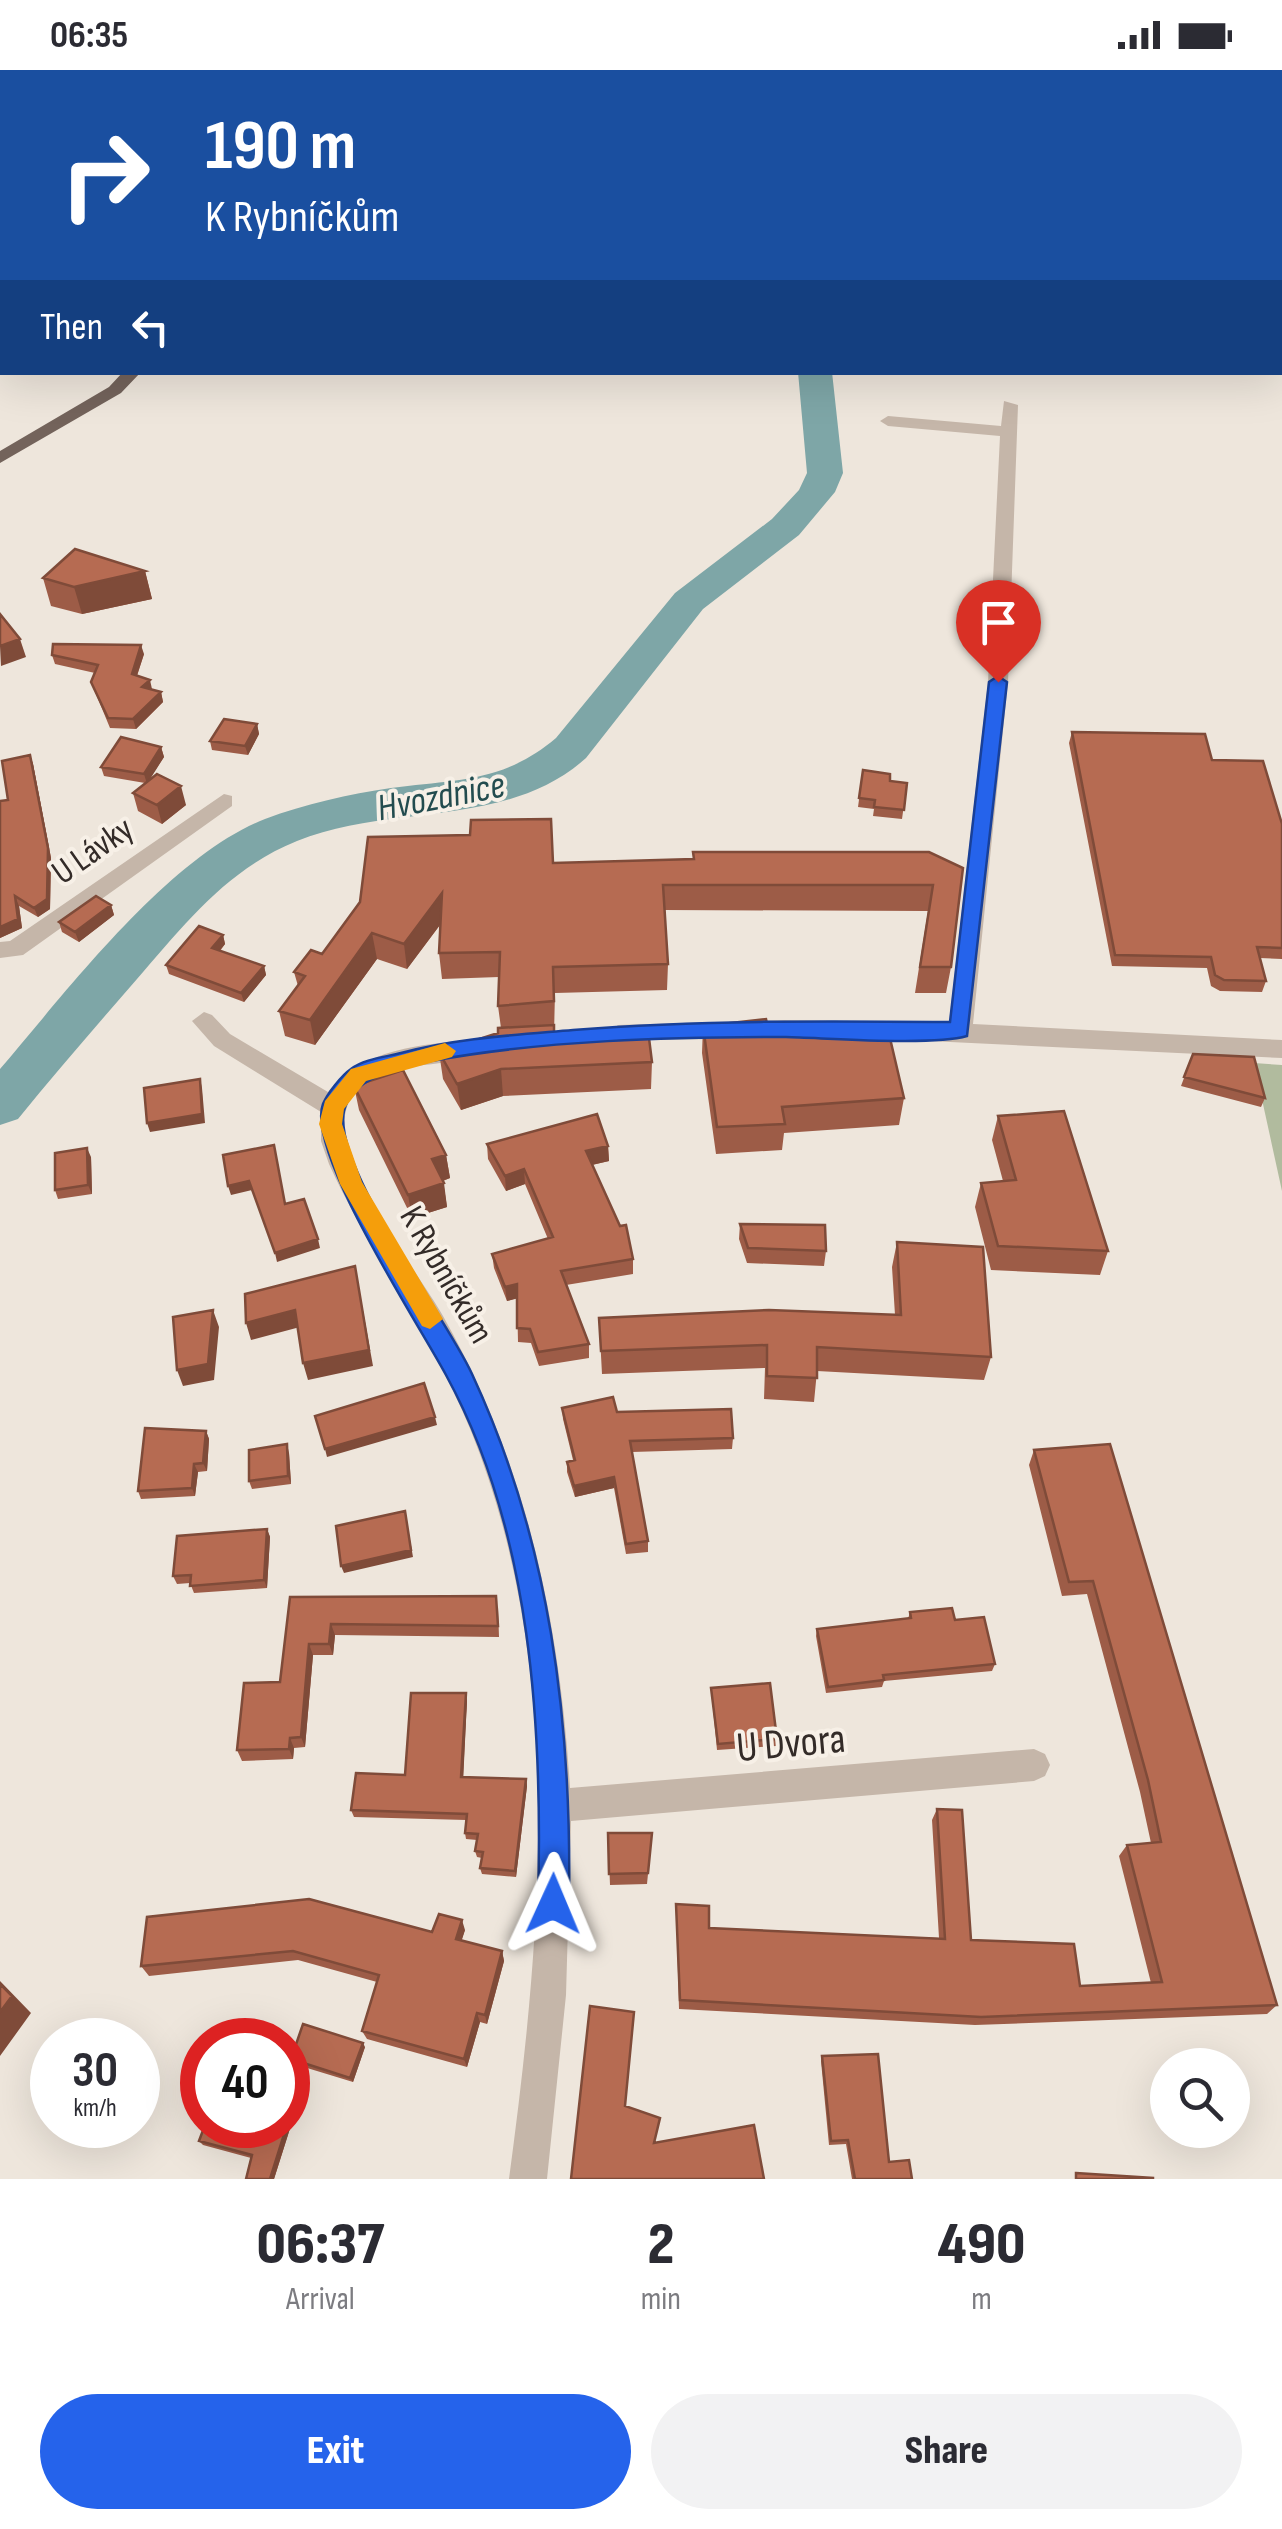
<!DOCTYPE html>
<html lang="en">
<head>
<meta charset="utf-8">
<style>
	:root { --surface:#fff; --page:#f2f2f3; --text:#2b2b33; --muted:#7c7c81; --accent:#2563eb }
	body { margin:0; font-family:"Sofia Sans Condensed",sans-serif; background:var(--page); color:var(--text); height:100vh; display:flex; flex-direction:column; font-size:38px; white-space:nowrap }
	* { box-sizing:border-box; margin:0 }
	p { font-size:32px; color:var(--muted) }
	.icon { flex:none; width:55px; height:55px; fill:none; stroke:currentColor; stroke-width:2; stroke-linecap:round; stroke-linejoin:round }
	.map { position:relative; height:2109px; overflow:hidden }
	.drawer { display:flex; flex-direction:column; background:var(--surface); flex:1 }
	.drawer>* { flex:none }
	.hud { position:absolute; left:0px; top:0px; width:1282px; height:305px; box-shadow:0 10px 40px #0002; background:#1a4fa0; color:#fff; overflow:hidden }
	.tools { position:absolute; left:1150px; top:1978px; display:grid; gap:20px }
	.tools a { display:grid; place-items:center; width:100px; height:100px; border-radius:50%; background:var(--surface); box-shadow:0 10px 40px #0002; font-size:50px }
	.speed { position:absolute; left:30px; top:1948px; display:flex; gap:20px; font-size:50px; font-weight:700; text-align:center }
	.speed>* { display:grid; place-content:center; width:130px; height:130px; border-radius:50%; background:var(--surface); box-shadow:0 10px 40px #0002; line-height:1 }
	.speed small { font-size:25px; font-weight:400 }
	.speed .limit { border:15px solid #d22; background:#fff; color:#111 }
	.pin { position:absolute; display:grid; place-items:center; width:85px; height:85px; color:#fff; margin:-102px -42px; border-radius:50% 50% 50% 0; rotate:-45deg; box-shadow:0 0 10px #0007 }
	.pin .icon { rotate:45deg }
	.me { position:absolute; width:110px; margin:-55px; rotate:1deg; stroke-linejoin:round; filter:drop-shadow(0 0 8px #0008) }
	.turn { display:flex; align-items:center; gap:35px; height:210px; padding:0 40px; font-size:45px }
	.turn .icon { width:130px; height:130px; stroke-width:2.5 }
	.turn b { display:block; font-size:70px; line-height:85px }
	.then { display:flex; align-items:center; height:95px; padding:0 40px; background:#0003; gap:20px; font-size:38px }
	.eta { display:flex; justify-content:space-evenly; align-items:center; height:170px; text-align:center }
	.eta b { font-size:60px; font-weight:800; line-height:70px }
	.action { display:flex; gap:20px; margin-top:auto; padding:20px 40px }
	.action a { flex:1; height:115px; border-radius:60px; background:var(--accent); color:#fff; font-size:40px; font-weight:800; line-height:115px; text-align:center }
	.action a+a { background:var(--page); color:var(--text) }
	.status { display:flex; justify-content:space-between; align-items:center; height:70px; padding:0 50px; background:var(--surface); direction:ltr }
	.status svg { height:28px; fill:currentColor }
	.map>svg:first-child { display:block }
	.green { fill:#b1bb9e }
	.lines { fill:none; stroke-linecap:round; stroke-linejoin:round }
	.river { fill:#7ea6a7; fill-rule:evenodd }
	.minor { fill:#c5b6a9; fill-rule:evenodd }
	.major { fill:#73635b; fill-rule:evenodd }
	.wall { fill:#9d5c47 }
	.shaded-wall { fill:#7f4b39 }
	.building { fill:#b66b52; stroke:#7f4b39; stroke-width:2.5 }
	.route { fill:#2563eb; stroke:#184099; stroke-width:2.5 }
	.slow { fill:#f59e0b }
	.labels { text-anchor:middle; dominant-baseline:central; stroke-width:8; stroke-linejoin:round; paint-order:stroke }
	.street-label { font-size:35px; fill:#332b28; stroke:#f7f0e7 }
	.water-label { font-size:38px; font-style:italic; fill:#234c4f; stroke:#f7f0e7 }
	.near-street-label { font-size:42px; fill:#332b28; stroke:#f7f0e7 }
</style>
</head>
<body>
<div class="status"><b>06:35</b><svg viewBox="0 0 49 12"><path d="M0 12V9h3v3zM5 12V6h3v6zM10 12V3h3v9zM15 12V0h3v12zM26 1h20v11H26zM47 4h2v5h-2z"/></svg></div>
<div class="map">
<svg width="1282" height="2109" viewBox="0 0 1282 2109">
	<rect width="100%" height="100%" fill="#eee6dc"/>
	<path class="green" d="M1254 993 1282 995V1121Z"/>
	<g class="lines">
		<path class="river" d="M992 0H1018L1019 2H993Z
			M798 302H832L843 403 835 422 799 465 703 539 586 688C507 759 392 733 297 771 227 799 185 854 137 909 97 955 57 1001 18 1049L0 1055V999C69 919 168 787 265 749 305 734 349 724 391 718 456 709 503 713 556 668L675 523 772 449 799 420 807 403Z"/>
		<path class="minor" d="M1004 331 1018 335 1008 612 973 954 1282 970V988L867 968 610 970 606 964 618 955 784 950 949 953 988 612 1000 366 888 356 880 351 888 346 1001 356Z
			M224 724 232 726V736L23 885 0 888V872L10 871Z
			M204 942 212 945 230 964 328 1022C362 978 423 975 474 969L486 978C471 1004 366 980 347 1037 328 1092 416 1198 443 1246 526 1393 560 1552 570 1718L1034 1679 1045 1684 1050 1695 1045 1706 1034 1711 571 1751 566 1925 547 2109H509C542 1863 566 1597 471 1361 433 1267 371 1186 329 1094L321 1071V1042L214 976 192 951Z"/>
		<path class="major" d="M123 302H141L121 323 0 393V381L109 317Z"/>
	</g>
	<path class="wall" d="M145 501 152 529 82 544 51 536 43 508Z
		M144 584 137 606 152 619 161 622 163 632 136 659 110 658 91 612 95 603 55 594 52 585Z
		M257 654 259 664 248 685 212 680 210 671Z
		M1072 662 1212 690 1282 754V889L1260 888 1266 911 1262 922 1220 921 1211 916 1207 898 1112 896 1069 673Z
		M161 677 164 687 148 711 186 735 162 754 138 741 133 723 145 713 104 706 101 697Z
		M30 685 33 694 51 788 50 839 38 847 19 836 22 858 0 868V731L8 730Z
		M863 700 890 711 907 713 902 749 873 746 874 739 858 737Z
		M929 782 951 897 946 923H915L928 841 664 840 668 894 667 920 555 923 554 964 652 992 651 1019 503 1026 461 1040 443 1009 439 982 498 963 501 958 498 936 499 907 442 909 439 883 440 855 407 899 377 889 315 975 285 966 279 941 298 916 294 902 322 884 553 793Z
		M111 835 114 845 79 872 62 862 59 852Z
		M223 865 225 874 220 881 264 896 266 905 244 932 169 904 166 895Z
		M703 956 769 964 904 1028 899 1055 784 1063 782 1080 716 1084 702 983Z
		M1193 984 1265 1028 1261 1037 1181 1016Z
		M354 1016 446 1085 450 1108 443 1111 447 1137 412 1148 359 1040Z
		M998 1046 1108 1181 1100 1205 991 1200 975 1137 981 1113 1003 1111 992 1070Z
		M487 1074 608 1076 609 1091 592 1095 633 1189V1204L566 1215 589 1274V1288L539 1296 531 1273 518 1272 517 1228 507 1231 494 1198 492 1184 548 1169 525 1114 506 1121 488 1089Z
		M91 1087 92 1124 58 1129 55 1120Z
		M740 1154 826 1181 824 1196 747 1193 739 1169Z
		M897 1172 991 1287 984 1310 817 1301 814 1332 764 1329 765 1298 602 1304 599 1248 895 1245 892 1197Z
		M562 1338 617 1342 733 1368 732 1379 632 1382 648 1471V1482L626 1484 614 1418 575 1427 567 1402V1392L573 1390 563 1349Z
		M206 1361 209 1369 207 1401 198 1402 195 1426 141 1429 138 1421Z
		M1110 1374 1277 1935 1267 1944 975 1955 679 1939 676 1834 709 1858 939 1868 932 1750 937 1739 971 1870 1080 1916 1151 1913 1119 1786 1127 1775 1151 1773 1140 1722 1087 1524 1062 1526 1029 1395 1034 1380Z
		M289 1383 291 1414 252 1419 249 1411Z
		M267 1459 270 1467 267 1518 194 1523 190 1513 177 1514 173 1506Z
		M290 1527 498 1537 499 1567 335 1565 333 1585H313L305 1677 294 1678 293 1689 242 1691 237 1680 280 1612Z
		M910 1542 955 1550 995 1594 992 1601 884 1611 882 1617 826 1623 816 1566 817 1559 908 1549Z
		M711 1618 777 1669 776 1676 717 1680Z
		M467 1630 463 1707 526 1709 527 1716 516 1807 482 1804 480 1798 482 1788 477 1787 475 1781 477 1770 466 1769 465 1763 466 1750 354 1747 351 1740 405 1705Z
		M608 1763H652L647 1814 610 1815Z
		M465 1860 461 1871 502 1881 504 1891 487 1954 480 1952 467 1997 367 1969 362 1961 377 1912 298 1890 149 1906 141 1896 432 1862Z
		M365 1977 353 2012 294 1994 291 1989Z
		M822 1986 889 2092 912 2109H852L846 2074 829 2075 821 1991Z
		M305 2011 274 2109H246L251 2088 203 2075 199 2071Z"/>
	<path class="shaded-wall" d="M145 501 152 529 82 544 74 517Z
		M20 569 26 587 1 596 0 576Z
		M141 575 144 584 134 614 132 604Z
		M150 610 152 619 142 617Z
		M161 622 163 632 136 659 133 649Z
		M257 654 259 664 248 685 245 676Z
		M161 677 164 687 147 714 144 704Z
		M30 685 33 694 51 788 50 839 38 847 34 838Z
		M181 716 186 735 162 754 157 735Z
		M442 823 445 848 407 899 404 874Z
		M15 826 19 836 22 858 0 868V857Z
		M111 835 114 845 79 872 75 862Z
		M372 863 377 889 315 975 310 950Z
		M223 865 225 874 214 887 212 878Z
		M264 896 266 905 244 932 241 923Z
		M501 999 503 1026 461 1040 457 1014Z
		M200 1009 202 1018 205 1053 150 1062 147 1053Z
		M608 1076 609 1091 587 1096 586 1081Z
		M87 1078 91 1087 92 1124 88 1115Z
		M446 1085 450 1108 436 1113 432 1089Z
		M524 1099 525 1114 506 1121 505 1106Z
		M249 1111 252 1120 231 1125 228 1116Z
		M444 1113 447 1137 412 1148 408 1125Z
		M318 1169 320 1178 277 1192 275 1183Z
		M355 1196 373 1296 308 1310 303 1293Z
		M517 1214 519 1228 507 1231 505 1217Z
		M213 1240 219 1257 214 1310 183 1316 177 1300Z
		M295 1240 300 1257 251 1270 246 1253Z
		M435 1347 437 1355 327 1387 325 1379Z
		M206 1361 209 1369 207 1401 203 1393Z
		M287 1374 289 1383 291 1414 288 1406Z
		M194 1394 198 1402 195 1426 192 1418Z
		M614 1407V1418L575 1427 574 1416Z
		M405 1441 413 1487 344 1503 341 1496Z
		M267 1459 270 1467 267 1518 264 1510Z
		M331 1554 335 1565 333 1585 329 1574Z
		M309 1574 313 1585 305 1677 301 1667Z
		M466 1623 467 1630 463 1713 461 1707Z
		M290 1668 294 1678 293 1689 289 1679Z
		M526 1709 527 1716 516 1807 515 1801Z
		M462 1850 465 1860 459 1879 456 1869Z
		M502 1881 504 1891 487 1954 485 1945Z
		M0 1911 31 1943 0 1986Z
		M477 1943 480 1952 467 1997 464 1989Z
		M363 1973 365 1977 353 2012 350 2008Z
		M302 2007 305 2011 274 2109H270Z"/>
	<path class="building" d="M75 479 145 501 74 517 43 508Z
		M0 544 20 569 0 576Z
		M53 574 141 575 132 604 150 610 142 617 161 622 133 649 108 648 91 612 98 595 52 585Z
		M224 649 257 654 245 676 210 671Z
		M1072 662 1205 664 1212 690 1263 691 1282 754V878L1257 877 1266 911 1224 910 1215 905 1211 887 1115 885Z
		M121 667 161 677 144 704 101 697Z
		M30 685 48 778 47 829 34 838 15 826 18 849 0 857V731L8 730 2 691Z
		M863 700 890 704V711L907 713 904 740 874 737 875 730 859 728Z
		M157 704 181 716 157 735 133 723Z
		M551 749 553 793 694 789 693 782H929L963 798 951 897H920L933 815H663L668 894 553 897 554 931 498 936 500 882 439 883 442 823 404 874 372 863 310 950 279 941 305 906 294 902 311 880 322 884 360 832 368 767 470 765 471 750Z
		M96 826 111 835 75 862 59 852Z
		M199 856 223 865 212 878 264 896 241 923 166 895Z
		M766 949 769 964H889L904 1028 782 1037 785 1054 717 1057 703 956Z
		M554 955V964L648 960 652 992 501 999 457 1014 439 982 498 963V958Z
		M1193 984 1254 987 1265 1028 1184 1007Z
		M403 1000 446 1085 432 1089 444 1113 408 1125 354 1016Z
		M200 1009 202 1044 147 1053 144 1018Z
		M1064 1041 1108 1181 998 1176 981 1113 1016 1110 998 1046Z
		M597 1044 608 1076 586 1081 620 1156 626 1155 633 1189 561 1201 589 1274 538 1282 530 1259 517 1258V1214L505 1217 492 1184 553 1167 524 1099 505 1106 487 1074Z
		M274 1075 285 1134 304 1129 318 1169 275 1183 249 1111 228 1116 223 1085Z
		M87 1078 88 1115 55 1120V1083Z
		M740 1154 825 1155 826 1181 748 1178Z
		M897 1172 983 1177 991 1287 817 1277V1308L767 1306V1275L601 1281 599 1248 769 1240 901 1245Z
		M355 1196 369 1280 303 1293 295 1240 246 1253 245 1224Z
		M213 1240 208 1294 177 1300 173 1247Z
		M424 1313 435 1347 325 1379 315 1346Z
		M613 1327 617 1342 731 1339 733 1368 630 1371 648 1471 626 1474 614 1407 574 1416 567 1392 575 1390 562 1338Z
		M145 1358 206 1361 203 1393 194 1394 192 1418 138 1421Z
		M287 1374 288 1406 249 1411V1380Z
		M1110 1374 1277 1935 981 1947 680 1930 676 1834 709 1836V1858L945 1869 937 1739 962 1740 971 1870 1074 1874 1080 1916 1162 1912 1127 1775 1161 1772 1148 1710 1093 1511 1069 1512 1034 1380Z
		M405 1441 411 1480 341 1496 336 1456Z
		M267 1459 264 1510 190 1516 191 1505 173 1506 177 1466Z
		M496 1526 498 1556 331 1554 329 1574H309L301 1667 290 1668 289 1679 237 1680 244 1613 280 1612 290 1527Z
		M952 1538 955 1550 984 1547 995 1594 883 1605 884 1610 828 1617 817 1559 911 1548 910 1542Z
		M770 1613 777 1669 718 1674 711 1618Z
		M411 1623H466L461 1707 526 1709 515 1801 480 1798 483 1782 475 1781 478 1764 465 1763 467 1744 351 1740 356 1703 405 1705Z
		M608 1763H652L648 1803 609 1804Z
		M309 1829 432 1862 439 1844 462 1850 456 1869 502 1881 485 1945 477 1943 464 1989 362 1961 379 1905 293 1881 141 1896 147 1847Z
		M0 1914 12 1926 0 1942Z
		M590 1936 634 1942 625 2036 660 2048 654 2073 754 2055 764 2109H571Z
		M303 1954 363 1973 350 2008 291 1989Z
		M878 1984 889 2092 909 2090 912 2109H855L848 2070 831 2071 822 1986Z
		M288 2003 302 2007 288 2053Z
		M205 2055H287L270 2109H246L252 2085 199 2071Z
		M1076 2103 1153 2108V2109H1076Z"/>
	<path class="route" d="M998 606 1007 612 967 966C932 976 828 968 786 967 669 967 546 970 431 991 402 997 352 1006 344 1041 332 1096 446 1247 472 1304 550 1472 572 1650 569 1834L564 1845 553 1850 542 1845 538 1834C543 1659 532 1462 446 1305 420 1256 305 1081 323 1034 327 1024 342 1005 351 999 364 989 386 987 401 983 457 968 515 965 573 960 699 950 823 951 950 952L989 612Z"/>
	<path class="slow" d="M445 973 456 981 452 987 366 1011 344 1039 342 1054 362 1112 443 1249 430 1259 422 1256 340 1114 319 1054 325 1031 351 999Z"/>
	<g class="labels">
		<g class="street-label">
			<text transform="translate(93 781) rotate(-35)">U Lávky</text>
			<text transform="translate(446 1205) rotate(60)">K Rybníčkům</text>
		</g>
		<g class="water-label">
			<text transform="translate(441 727) rotate(-11)">Hvozdnice</text>
		</g>
		<g class="near-street-label">
			<text transform="translate(791 1674) rotate(-5)">U Dvora</text>
		</g>
	</g>
</svg>
<div class="tools">
<a><svg class="icon" aria-label="search" viewBox="0 0 24 24"><circle cx="10" cy="10" r="6"/><path d="M15 15l6 6"/></svg></a>
</div>
<div class="speed"><div>30<small>km/h</small></div><div class="limit">40</div></div>
<div class="pin" style="left:998px;top:612px;background:#d93025"><svg class="icon" aria-label="arrive" viewBox="0 0 24 24"><path d="M6 21V4h12l-3 4 3 4H6"/></svg></div>
<svg class="me" style="left:553px;top:1834px" viewBox="-20 -20 40 40"><path d="M0-17L14 15 0 8-14 15z" fill="#2563eb" stroke="#fff" stroke-width="4"/></svg>
<div class="hud">
<div class="turn"><svg class="icon" aria-label="right" viewBox="0 0 24 24"><path d="M7 20v-9h11M14 6l5 5-5 5"/></svg><div><b>190 m</b>K Rybníčkům</div></div>
<div class="then">Then<svg class="icon" aria-label="left" viewBox="0 0 24 24"><path d="M17 20v-9H6M10 6l-5 5 5 5"/></svg></div>
</div>
</div>
<section class="drawer">
<div class="eta">
<div><b>06:37</b><p>Arrival</p></div>
<div><b>2</b><p>min</p></div>
<div><b>490</b><p>m</p></div>
</div>
<div class="action"><a>Exit</a><a>Share</a></div>
</section>
</body>
</html>
